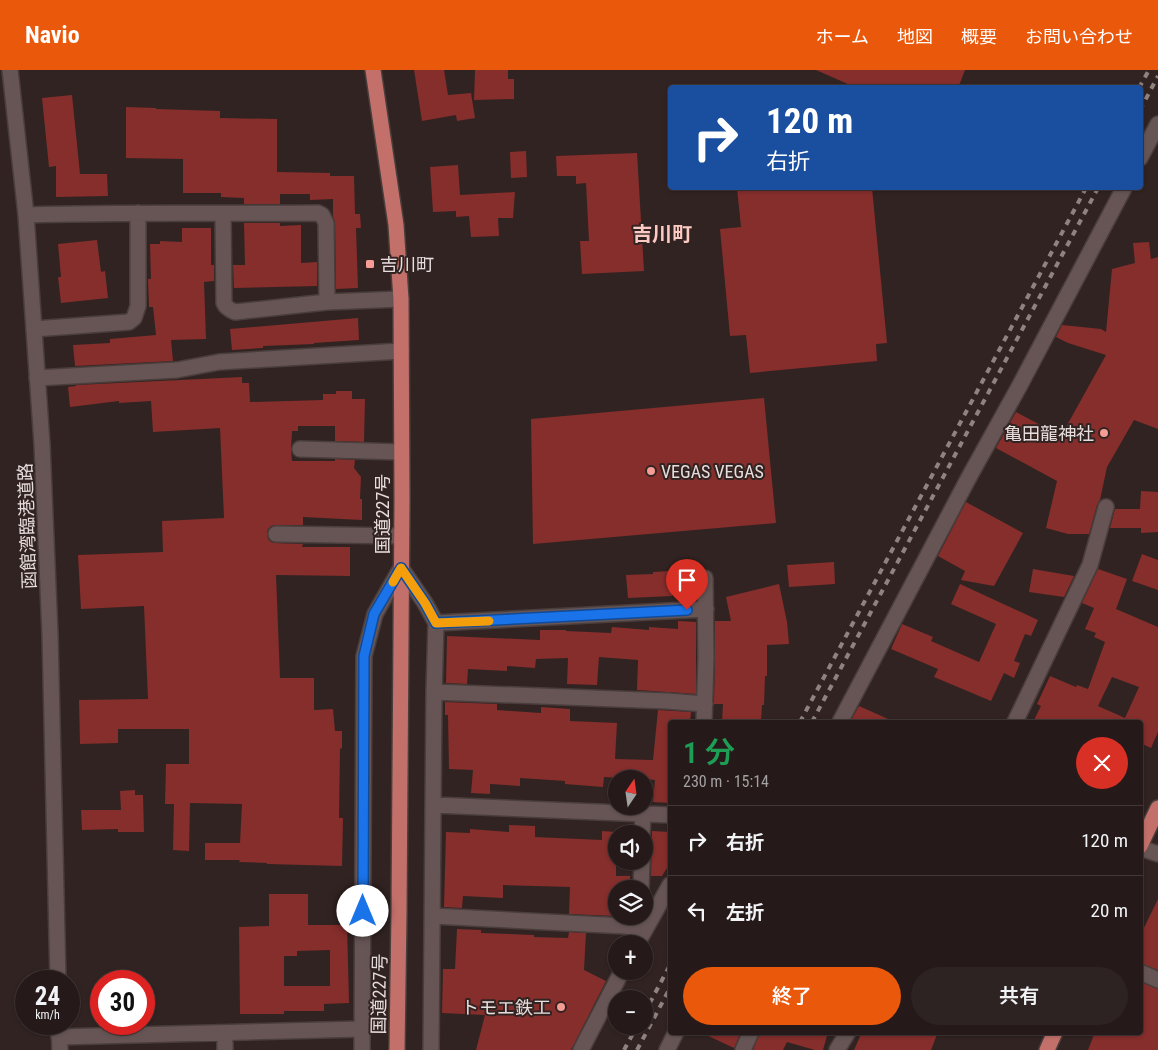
<!DOCTYPE html>
<html lang="ja">
<head>
<meta charset="utf-8">
<style>
	:root { --surface:#251a19; --page:#2d2322; --text:#f1f3f6; --muted:#a3a1a2; --line:#423838; --accent:#ea580c }
	body { margin:0; font-family:"Roboto Condensed","Noto Sans JP",sans-serif; background:var(--page); color:var(--text); height:100vh; display:flex; flex-direction:column; font-size:19px; white-space:nowrap }
	* { box-sizing:border-box; margin:0 }
	p { font-size:16px; color:var(--muted) }
	.icon { flex:none; width:28px; height:28px; fill:none; stroke:currentColor; stroke-width:2; stroke-linecap:round; stroke-linejoin:round }
	.map { position:relative; flex:1; overflow:hidden }
	.panel { position:absolute; left:668px; top:650px; width:475px; height:315px; display:flex; flex-direction:column; background:var(--surface); border-radius:5px; box-shadow:0 1px 4px #0004,0 0 0 1px var(--line) }
	.panel>* { flex:none }
	.banner { position:absolute; left:668px; top:15px; width:475px; height:105px; border-radius:5px; box-shadow:0 1px 4px #0004,0 0 0 1px var(--line); background:#1a4fa0; color:#fff; overflow:hidden }
	.needle { width:32px; rotate:13deg }
	.controls { position:absolute; left:608px; top:700px; display:grid; gap:10px }
	.controls a { display:grid; place-items:center; width:45px; height:45px; border-radius:50%; background:var(--surface); box-shadow:0 1px 4px #0004,0 0 0 1px var(--line); font-size:25px }
	.speed { position:absolute; left:15px; top:900px; display:flex; gap:10px; font-size:25px; font-weight:700; text-align:center }
	.speed>* { display:grid; place-content:center; width:65px; height:65px; border-radius:50%; background:var(--surface); box-shadow:0 1px 4px #0004,0 0 0 1px var(--line); line-height:1 }
	.speed small { font-size:12px; font-weight:400 }
	.speed .limit { border:8px solid #d22; background:#fff; color:#111 }
	.pin { position:absolute; display:grid; place-items:center; width:42px; height:42px; color:#fff; margin:-51px -21px; border-radius:50% 50% 50% 0; rotate:-45deg; box-shadow:0 0 5px #0007 }
	.pin .icon { rotate:45deg }
	.me { position:absolute; width:55px; margin:-28px; rotate:0deg; stroke-linejoin:round; filter:drop-shadow(0 0 4px #0008) }
	.turn { display:flex; align-items:center; gap:18px; height:105px; padding:0 15px; font-size:22px }
	.turn .icon { width:65px; height:65px; stroke-width:2.5 }
	.turn b { display:block; font-size:35px; line-height:42px }
	.round { display:grid; place-items:center; flex:none; width:52px; height:52px; border-radius:26px; background:var(--page) }
	.summary { display:flex; align-items:center; justify-content:space-between; height:85px; padding:0 15px }
	h1 { font-size:30px; font-weight:600; line-height:38px; color:#1e9e55 }
	.cta { display:flex; gap:10px; margin-top:auto; padding:10px 15px }
	.cta a { flex:1; height:58px; border-radius:30px; background:var(--accent); color:#fff; font-size:20px; font-weight:600; line-height:58px; text-align:center }
	.cta a+a { background:var(--page); color:var(--text) }
	ul { padding:0; list-style:none }
	li { display:flex; align-items:center; gap:15px; height:70px; padding:0 15px; border-top:1px solid var(--line) }
	li div { flex:1 }
	li b { display:block; font-size:19px }
	li em { font-style:normal }
	header { display:flex; align-items:center; gap:30px; box-sizing:border-box; height:70px; padding:0 25px; background:var(--accent); color:#fff }
	header strong { font-size:24px }
	nav { display:flex; gap:28px; margin-inline-start:auto; font-size:18px }
	.map>svg:first-child { display:block }
	.building { fill:#852e2c; fill-rule:evenodd }
	.lines { fill:none; stroke-linecap:round; stroke-linejoin:round }
	.minor-casing { stroke:#4a3e3d; stroke-width:18 }
	.tertiary-casing { stroke:#4a3e3d; stroke-width:18 }
	.trunk-casing { stroke:#4a3e3d; stroke-width:18 }
	.minor { stroke:#665554; stroke-width:15 }
	.tertiary { stroke:#665554; stroke-width:15 }
	.trunk { stroke:#c3706a; stroke-width:15 }
	.rail { stroke:#8f8382; stroke-width:4; stroke-dasharray:6 6; stroke-linecap:butt }
	.route-casing { stroke:#114b97; stroke-width:12 }
	.route { stroke:#1a73e8; stroke-width:9 }
	.slow { stroke:#f59e0b; stroke-width:9 }
	.poi-dot { fill:#f59c94; stroke:#312321; stroke-width:2 }
	.labels { text-anchor:middle; dominant-baseline:central; stroke-width:4; stroke-linejoin:round; paint-order:stroke }
	.poi-label { font-size:18px; fill:#e7dddc; stroke:#312321; text-anchor:start }
	.street-label { font-size:18px; fill:#e7dddc; stroke:#312321 }
	.quarter-label { font-size:20px; font-weight:bold; fill:#fdc9c3; stroke:#312321 }
</style>
</head>
<body>
<header>
<strong>Navio</strong>
<nav><a>ホーム</a><a>地図</a><a>概要</a><a>お問い合わせ</a></nav>
</header>
<div class="map">
<svg width="1158" height="980" viewBox="0 0 1158 980">
	<rect width="100%" height="100%" fill="#312321"/>
	<path class="building" d="M414 0H444L448 25 471 23 475 48 457 51 456 45 422 51Z
		M475 0H508V9H514V29L474 30Z
		M816 0H965L958 18H857Z
		M72 25 80 104H107L108 126 56 127V96L49 97 42 28Z
		M126 37 156 38V39L220 41V48L277 49V102L330 103V106H354L355 144H360L361 158H356L358 218 336 219 335 153 333 146V129L310 130V124H280V134H244V128L221 127V123H183V89L126 88Z
		M526 81 527 107 511 108 510 82Z
		M637 83 644 201 582 204 580 171H589L586 113 576 114V106H557L556 86Z
		M458 95 460 125 515 122 513 148H498L499 166 471 167 469 146 456 147V141L433 142 430 97Z
		M737 118H872L887 273 876 274 877 291 750 303 746 265 730 266 720 159 741 157Z
		M244 153H280V156L301 155V193L317 192V216L234 218 233 195H245Z
		M182 158H211V195H214V211L204 212 206 269 171 270 173 291 75 296 73 275 110 273V269L156 265 153 237H149L148 209H151L150 174H160V171L182 172Z
		M97 170 101 202 105 201 108 228 61 233 58 207H61L58 174Z
		M1149 172 1151 189 1158 187V359L1134 350 1107 397 1100 430 1097 435 1089 464H1068L1046 458 1057 411 996 378 1016 342 1061 366 1106 285 1068 273 1056 267 1062 255 1101 259 1106 262 1112 199 1135 193 1133 173Z
		M358 248 359 270 314 273V274L263 276V278L232 280 230 259Z
		M242 307V313H249L250 332 323 330V324H336V321H352V329H365L364 372 335 371V356H298V361H292L291 379 292 391H335V389L355 390 354 398 361 407 360 429H362V450L303 447V455H276L271 456 268 459 267 463 268 469 271 472 275 473 303 474 302 477H350V506L276 505 280 608H314V640L333 639 335 661H342V678L340 679 339 748H343L342 796 267 794V793L239 792 240 790H205V773H240L242 734 190 733 189 781 173 780 174 734H165L166 694H189V659H118V673L80 674 79 630 148 629 144 536 81 539 78 485 163 482 162 451 224 448 220 358 153 362 151 331 119 333V331L70 337 68 317 76 316V315Z
		M764 328 776 453 533 474 531 349Z
		M1141 421 1158 422V462L1141 463V458H1110L1115 439H1140Z
		M966 432 1023 463 994 516 961 510 965 501 938 486Z
		M1142 484 1158 490V520L1132 511Z
		M834 492 835 514 789 517 787 495Z
		M1033 499 1074 506 1064 527 1029 522Z
		M1098 499 1127 509 1116 539 1158 557V662L1151 678 1140 673V652H1033L1041 636 1037 634 1050 606 1076 617 1077 615 1088 619 1105 572 1094 567 1096 563 1085 559 1094 538 1082 533ZM1112 607 1139 617 1125 648 1098 636Z
		M691 500 692 521 672 522V526L628 528 626 505 653 504V502Z
		M779 514 787 552 789 574 767 575V606H765L764 635H762L761 652H722L723 634H714V632L715 588V551H731L726 527Z
		M960 514 1038 550 1031 566 1025 564 1014 591 1020 593 1014 608 1004 603 991 631 934 607 938 599 891 579 902 554 933 567 931 571 979 592 996 554 951 534Z
		M678 551 696 552V624L637 620 638 590 599 587 597 615 567 614 568 588 536 589 535 598 507 596V601L468 599 467 614 446 613 447 566 540 570V560H566V561L611 563 612 557 649 560V557L678 559Z
		M445 632 497 634V640L541 643V637L570 639V651L617 653 615 689 653 690 658 640 691 642 690 652H670V733L653 732 655 710 644 709 604 707 603 717 565 714V711L520 708V716L490 714V724L471 723 473 700 449 699 448 645H445Z
		M859 636 895 652H850Z
		M135 720V725H143L144 762H118V759L82 760 81 740H121L120 721Z
		M509 755 535 756V767L602 770V761L616 762V806H630V819H616V846L569 844 570 817 503 815V828L463 826 462 838 444 837 446 762 470 763V759L509 762Z
		M652 761 670 762V793L662 806H651Z
		M269 824H308V855H347L349 933 324 934V941H284V944H240L239 857 269 856ZM330 880V916H284V886H297V881Z
		M1158 829V900L1140 893V866Z
		M457 859 481 860V863L534 865V867L568 868 569 862 586 863 584 900 606 911 571 980H476L485 945 442 943 443 899H455Z
		M1140 912 1158 919V980H1088L1095 962H1140Z
		M700 962H741L734 978Z
		M760 962H828L823 980H815L787 972 783 980H753Z
		M862 962H938L931 980H854Z"/>
	<g class="lines">
		<g class="minor-casing">
			<path id="minor" d="M1140 88 1158 54
				M223 144 224 233C226 238 230 240 235 242L327 232 401 229
				M26 145C123 142 221 144 318 143L322 145 326 153 327 232
				M34 259 129 252 134 248 138 236V143
				M37 308 177 300 219 292 401 281
				M300 379 401 382
				M276 464 401 466
				M436 553 706 539
				M434 622 667 631 705 634
				M704 652 706 588 705 508
				M840 652 968 409 1020 315 1124 118
				M1015 652 1090 495 1106 437
				M434 735 670 745
				M642 764 643 743
				M641 819 642 791
				M433 846 625 856 643 861 642 846
				M637 874 670 815
				M1140 902 1158 910
				M225 964V980
				M59 967 362 959
				M362 980 364 586 375 544 401 498 425 533 436 553 434 622 431 980
				M581 980 622 901
				M667 980 676 962
				M743 980 751 962
				M837 980 848 962"/>
		</g>
		<g class="tertiary-casing">
			<path id="tertiary" d="M10 0 26 145 42 374 50 564 58 911
				M1140 778 1158 784
				M59 954 60 980"/>
		</g>
		<g class="trunk-casing">
			<path id="trunk" d="M373 0 396 155 401 229 402 430 399 843 397 980
				M1140 776 1158 738
				M1047 980 1055 962"/>
		</g>
		<use href="#minor" class="minor"/>
		<use href="#tertiary" class="tertiary"/>
		<use href="#trunk" class="trunk"/>
		<path class="rail" d="M1139 18 1149 0
			M1140 40 1158 6
			M800 652 1086 118
			M812 652 1098 118
			M644 944 670 895
			M624 980 637 956
			M637 980 670 918"/>
	</g>
	<g class="lines">
		<g class="route-casing">
			<path id="route" d="M363 841 364 586 374 544 401 498 425 533 436 553 687 540"/>
		</g>
		<use href="#route" class="route"/>
		<path class="slow" d="M393 512 401 498 425 533 436 553 489 551"/>
	</g>
	<g class="poi-dot">
		<rect x="365" y="189" width="10" height="10" rx="2.5"/>
		<circle cx="1104" cy="363" r="5"/>
		<circle cx="651" cy="401" r="5"/>
		<circle cx="561" cy="937" r="5"/>
	</g>
	<g class="labels">
		<g class="poi-label">
			<text x="380" y="194">吉川町</text>
			<text x="1094" y="363" text-anchor="end">亀田龍神社</text>
			<text x="661" y="401">VEGAS VEGAS</text>
			<text x="551" y="937" text-anchor="end">トモエ鉄工</text>
		</g>
		<g class="street-label">
			<text transform="translate(382 444) rotate(-90)">国道227号</text>
			<text transform="translate(27 456) rotate(-92)">函館湾臨港道路</text>
			<text transform="translate(379 924) rotate(-89)">国道227号</text>
		</g>
		<g class="quarter-label">
			<text x="662" y="164">吉川町</text>
		</g>
	</g>
</svg>
<div class="controls">
<a><svg class="needle" viewBox="-14 -14 28 28"><path d="M0-13l5 13h-10z" fill="#e53935"/><path d="M0 13l5-13h-10z" fill="#a3a1a2"/></svg></a>
<a><svg class="icon" aria-label="sound" viewBox="0 0 24 24"><path d="M4 9h4l5-4v14l-5-4H4zM17 9q2 3 0 6"/></svg></a>
<a><svg class="icon" aria-label="layers" viewBox="0 0 24 24"><path d="M12 4l9 5-9 5-9-5zM3 14l9 5 9-5"/></svg></a>
<a>+</a>
<a>−</a>
</div>
<div class="speed"><div>24<small>km/h</small></div><div class="limit">30</div></div>
<div class="pin" style="left:687px;top:540px;background:#d93025"><svg class="icon" aria-label="arrive" viewBox="0 0 24 24"><path d="M6 21V4h12l-3 4 3 4H6"/></svg></div>
<svg class="me" style="left:363px;top:841px" viewBox="-20 -20 40 40"><circle r="19" fill="#fff"/><path d="M0-13L10 11 0 6-10 11z" fill="#1a73e8"/></svg>
<div class="banner">
<div class="turn"><svg class="icon" aria-label="right" viewBox="0 0 24 24"><path d="M7 20v-9h11M14 6l5 5-5 5"/></svg><div><b>120 m</b>右折</div></div>
</div>
<section class="panel">
<div class="summary"><div><h1>1 分</h1><p>230 m · 15:14</p></div><a class="round" style="background:#d93025;color:#fff"><svg class="icon" aria-label="close" viewBox="0 0 24 24"><path d="M6 6l12 12M18 6L6 18"/></svg></a></div>
<ul>
<li><svg class="icon" aria-label="right" viewBox="0 0 24 24"><path d="M7 20v-9h11M14 6l5 5-5 5"/></svg><div><b>右折</b></div><em>120 m</em></li>
<li><svg class="icon" aria-label="left" viewBox="0 0 24 24"><path d="M17 20v-9H6M10 6l-5 5 5 5"/></svg><div><b>左折</b></div><em>20 m</em></li>
</ul>
<div class="cta"><a>終了</a><a>共有</a></div>
</section>
</div>
</body>
</html>
